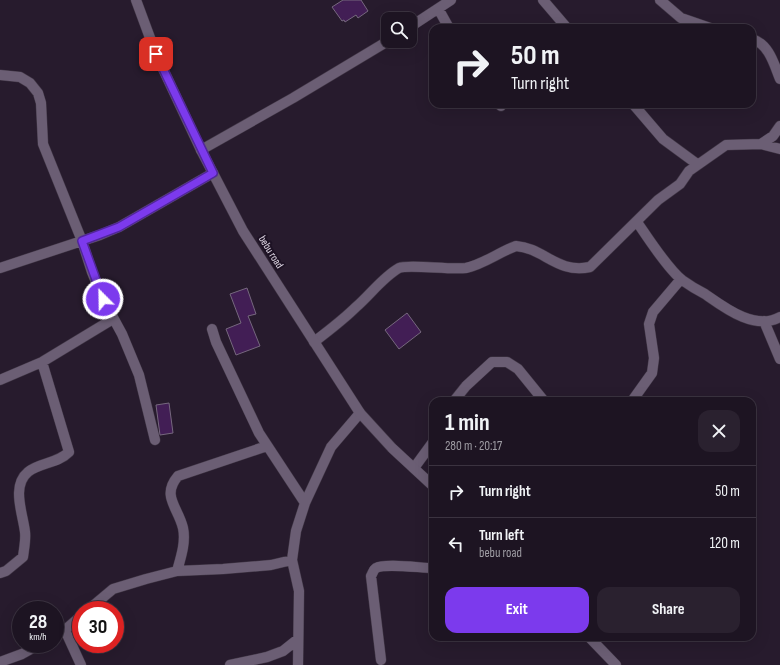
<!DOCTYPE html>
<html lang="en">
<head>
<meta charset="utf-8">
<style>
	:root { --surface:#1d1422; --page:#2a212f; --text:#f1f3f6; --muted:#a09ea5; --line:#3b3340; --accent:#7c3aed }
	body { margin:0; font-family:"Sofia Sans Condensed",sans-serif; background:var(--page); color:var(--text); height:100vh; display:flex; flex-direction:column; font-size:15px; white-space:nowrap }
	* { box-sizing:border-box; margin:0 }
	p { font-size:13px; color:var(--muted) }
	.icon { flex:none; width:22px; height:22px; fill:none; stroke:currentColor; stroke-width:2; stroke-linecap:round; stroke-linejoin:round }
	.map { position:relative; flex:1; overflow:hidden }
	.sheet { position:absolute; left:429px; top:397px; width:327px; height:244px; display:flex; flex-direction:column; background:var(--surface); border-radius:12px; box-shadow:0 4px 16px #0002,0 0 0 1px var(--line) }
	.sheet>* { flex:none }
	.hud { position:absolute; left:429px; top:24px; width:327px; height:84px; border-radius:12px; box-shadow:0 4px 16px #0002,0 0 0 1px var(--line); background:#1d1422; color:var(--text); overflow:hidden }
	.buttons { position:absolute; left:381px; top:12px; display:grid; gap:8px }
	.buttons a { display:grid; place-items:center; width:36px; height:36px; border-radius:8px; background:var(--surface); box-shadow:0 4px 16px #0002,0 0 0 1px var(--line); font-size:20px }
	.speed { position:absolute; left:12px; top:601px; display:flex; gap:8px; font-size:20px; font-weight:700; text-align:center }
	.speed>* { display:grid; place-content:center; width:52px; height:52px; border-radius:50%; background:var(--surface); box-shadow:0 4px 16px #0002,0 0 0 1px var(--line); line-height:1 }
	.speed small { font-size:10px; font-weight:400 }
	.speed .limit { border:6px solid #d22; background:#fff; color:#111 }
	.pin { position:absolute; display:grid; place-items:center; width:34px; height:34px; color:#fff; margin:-17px; border-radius:8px; box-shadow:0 2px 6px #0006 }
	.me { position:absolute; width:44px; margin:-22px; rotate:337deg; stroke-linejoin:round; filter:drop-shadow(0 0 3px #0008) }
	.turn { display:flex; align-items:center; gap:14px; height:84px; padding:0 16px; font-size:18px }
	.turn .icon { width:52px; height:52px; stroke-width:2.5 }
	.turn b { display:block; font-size:28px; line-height:34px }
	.round { display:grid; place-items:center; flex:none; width:42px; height:42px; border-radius:12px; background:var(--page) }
	.head { display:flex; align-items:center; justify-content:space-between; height:68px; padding:0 16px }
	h1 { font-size:24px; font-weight:700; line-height:30px }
	.button { display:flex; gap:8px; margin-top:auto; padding:8px 16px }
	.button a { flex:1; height:46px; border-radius:12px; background:var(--accent); color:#fff; font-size:16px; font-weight:700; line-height:46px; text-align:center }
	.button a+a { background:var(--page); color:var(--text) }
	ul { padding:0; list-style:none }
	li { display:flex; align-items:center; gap:12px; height:52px; padding:0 16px; border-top:1px solid var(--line) }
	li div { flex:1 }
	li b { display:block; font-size:15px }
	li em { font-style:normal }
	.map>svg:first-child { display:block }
	.building { fill:#421e55; stroke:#76687e }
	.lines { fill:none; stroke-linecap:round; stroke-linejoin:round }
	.minor-casing { stroke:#423847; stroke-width:11 }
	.tertiary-casing { stroke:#423847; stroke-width:11 }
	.minor { stroke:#6b5e74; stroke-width:10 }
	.tertiary { stroke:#6b5e74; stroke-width:10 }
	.route-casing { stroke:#51269a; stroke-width:10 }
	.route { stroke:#7c3aed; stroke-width:7 }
	.labels { text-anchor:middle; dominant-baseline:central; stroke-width:4; stroke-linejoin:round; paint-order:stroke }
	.street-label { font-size:11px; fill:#e2dae7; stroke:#1d1224 }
</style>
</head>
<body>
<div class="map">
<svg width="780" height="665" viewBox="0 0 780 665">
	<rect width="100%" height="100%" fill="#271b2d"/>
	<path class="building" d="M343 0H361L368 11 358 18 356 15 345 22 344 20 342 21 332 7Z
		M247 288 256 314 248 316 260 346 236 355 226 329 241 323 230 294Z
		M407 313 421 332 399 349 385 330Z
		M169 403 173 433 160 435 156 405Z"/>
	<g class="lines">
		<g class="minor-casing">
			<path id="minor" d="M543 0 567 28
				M660 0 681 18 710 28
				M439 10 449 28
				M410 27 451 0
				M752 39C769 44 774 64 780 79
				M0 75 20 77 30 83 38 93 41 103 43 144 82 241 92 272 103 299 122 334 139 375 155 440
				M499 104 501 106
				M633 104 663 139 697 164
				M761 144 773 136 780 126
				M201 150 293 98 388 41
				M637 222C648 238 667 268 682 280 689 285 697 290 705 294 725 308 755 331 780 317
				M0 268 100 235 119 227 213 173
				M764 321 780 359
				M212 329 216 342 259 433 305 503
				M314 342C328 331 343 320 356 307 370 295 383 277 399 268 408 264 450 270 466 268 484 264 499 252 516 246 544 248 557 274 590 267L658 200 680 184 689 171 726 145 761 144 780 149
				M0 380 42 362 113 319
				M454 401 466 386 492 362H507L518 369 544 401
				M632 401 652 373 654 358 649 324 653 312 681 279
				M414 468 433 442
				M292 560 299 591 298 665
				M177 571C181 557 186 542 183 528 178 507 161 496 178 476L267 446
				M0 573 6 571 23 557C24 549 26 539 25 532 23 514 11 486 28 472 40 462 57 464 69 452L42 362
				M88 610 113 589 146 579 177 571 223 569 271 565 292 560 296 531 305 503 331 447 360 413
				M65 630 81 665
				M55 636 65 630 81 616
				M381 660 371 576C373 573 373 570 376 568 385 563 421 568 433 568
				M0 662 22 654 40 644
				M230 665 267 657 283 651 298 639"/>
		</g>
		<g class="tertiary-casing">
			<path id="tertiary" d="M136 0 156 54 201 150 243 231 360 413 392 448 433 486
				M589 637 616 665"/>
		</g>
		<use href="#minor" class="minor"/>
		<use href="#tertiary" class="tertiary"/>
	</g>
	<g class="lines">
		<g class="route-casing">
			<path id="route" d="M103 299 82 241 119 227 213 173 156 54"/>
		</g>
		<use href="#route" class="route"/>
	</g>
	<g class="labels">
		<g class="street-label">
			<text transform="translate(271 252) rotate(58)">bebu road</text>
		</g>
	</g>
</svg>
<div class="buttons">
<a><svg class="icon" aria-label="search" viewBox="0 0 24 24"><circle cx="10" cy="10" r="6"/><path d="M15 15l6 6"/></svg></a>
</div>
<div class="speed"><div>28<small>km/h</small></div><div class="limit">30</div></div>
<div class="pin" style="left:156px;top:54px;background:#d93025"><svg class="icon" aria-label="arrive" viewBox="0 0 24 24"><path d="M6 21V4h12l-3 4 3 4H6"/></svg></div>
<svg class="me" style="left:103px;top:299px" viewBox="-20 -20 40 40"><circle r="17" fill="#7c3aed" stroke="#fff" stroke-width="3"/><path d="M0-11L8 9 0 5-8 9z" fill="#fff"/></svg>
<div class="hud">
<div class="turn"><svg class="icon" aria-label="right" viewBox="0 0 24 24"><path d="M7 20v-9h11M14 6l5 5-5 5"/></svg><div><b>50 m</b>Turn right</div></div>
</div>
<section class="sheet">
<div class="head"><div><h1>1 min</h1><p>280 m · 20:17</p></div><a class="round"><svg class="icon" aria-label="close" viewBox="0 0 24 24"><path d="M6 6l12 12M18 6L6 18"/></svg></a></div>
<ul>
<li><svg class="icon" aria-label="right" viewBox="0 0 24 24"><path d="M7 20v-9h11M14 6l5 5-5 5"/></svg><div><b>Turn right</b></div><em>50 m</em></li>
<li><svg class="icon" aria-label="left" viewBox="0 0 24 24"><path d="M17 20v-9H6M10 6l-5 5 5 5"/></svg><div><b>Turn left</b><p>bebu road</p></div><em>120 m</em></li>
</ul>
<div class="button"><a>Exit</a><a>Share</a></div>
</section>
</div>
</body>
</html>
